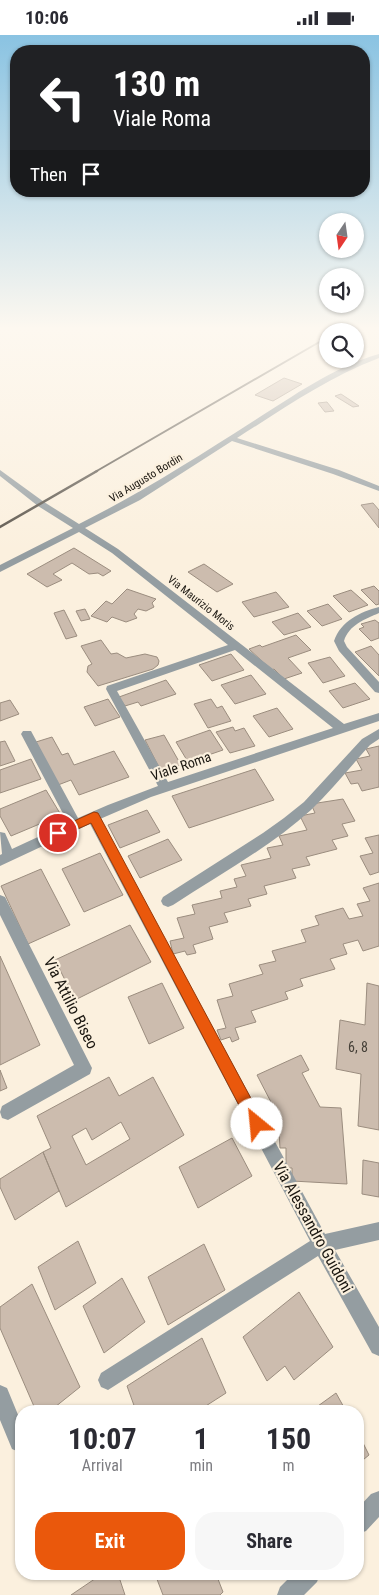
<!DOCTYPE html>
<html lang="en">
<head>
<meta charset="utf-8">
<style>
	:root { --surface:#fff; --page:#f7f7f7; --text:#2b2b33; --muted:#7c7c81; --accent:#ea580c }
	body { margin:0; font-family:"Roboto Condensed",sans-serif; background:var(--page); color:var(--text); height:100vh; display:flex; flex-direction:column; font-size:19px; white-space:nowrap }
	* { box-sizing:border-box; margin:0 }
	p { font-size:16px; color:var(--muted) }
	.icon { flex:none; width:28px; height:28px; fill:none; stroke:currentColor; stroke-width:2; stroke-linecap:round; stroke-linejoin:round }
	.map { position:relative; flex:1; overflow:hidden }
	.panel { position:absolute; left:15px; top:1370px; width:349px; height:175px; display:flex; flex-direction:column; background:var(--surface); border-radius:20px; box-shadow:0 1px 4px #0004 }
	.panel>* { flex:none }
	.banner { position:absolute; left:10px; top:10px; width:360px; height:152px; border-radius:20px; box-shadow:0 1px 4px #0004; background:#202124; color:#fff; overflow:hidden }
	.needle { width:32px; rotate:193deg }
	.controls { position:absolute; left:319px; top:178px; display:grid; gap:10px }
	.controls a { display:grid; place-items:center; width:45px; height:45px; border-radius:50%; background:var(--surface); box-shadow:0 1px 4px #0004; font-size:25px }
	.pin { position:absolute; display:grid; place-items:center; width:42px; height:42px; color:#fff; margin:-21px; border:2px solid #fff; border-radius:50%; box-shadow:0 1px 5px #0007 }
	.me { position:absolute; width:55px; margin:-28px; rotate:332deg; stroke-linejoin:round; filter:drop-shadow(0 0 4px #0008) }
	.turn { display:flex; align-items:center; gap:18px; height:105px; padding:0 20px; font-size:22px }
	.turn .icon { width:65px; height:65px; stroke-width:2.5 }
	.turn b { display:block; font-size:35px; line-height:42px }
	.then { display:flex; align-items:center; height:48px; padding:0 20px; background:#0003; gap:10px; font-size:19px }
	.eta { display:flex; justify-content:space-evenly; align-items:center; height:85px; text-align:center }
	.eta b { font-size:30px; font-weight:700; line-height:35px }
	.primary-button { display:flex; gap:10px; margin-top:auto; padding:10px 20px }
	.primary-button a { flex:1; height:58px; border-radius:20px; background:var(--accent); color:#fff; font-size:20px; font-weight:700; line-height:58px; text-align:center }
	.primary-button a+a { background:var(--page); color:var(--text) }
	.status { display:flex; justify-content:space-between; align-items:center; height:35px; padding:0 25px; background:var(--surface); direction:ltr }
	.status svg { height:14px; fill:currentColor }
	.map>svg:first-child { display:block }
	.building { fill:#ccbcae; stroke:#9b8d7f; fill-rule:evenodd }
	.lines { fill:none; stroke-linecap:round; stroke-linejoin:round }
	.minor { fill:#949da1; fill-rule:evenodd }
	.rail-far1 { stroke:#59534a; stroke-width:2 }
	.rail { stroke:#59534a; stroke-width:2.5 }
	.route { fill:#ea580c; stroke:#983908 }
	.labels { text-anchor:middle; dominant-baseline:central; stroke-width:4.5; stroke-linejoin:round; paint-order:stroke }
	.far-street-label { font-size:11px; fill:#1a1610; stroke:#fbf0de }
	.street-label { font-size:14px; fill:#1a1610; stroke:#fbf0de }
	.near-number-label { font-size:14px; fill:#464038 }
	.near-street-label { font-size:16px; fill:#1a1610; stroke:#fbf0de }
</style>
</head>
<body>
<div class="status"><b>10:06</b><svg viewBox="0 0 49 12"><path d="M0 12V9h3v3zM5 12V6h3v6zM10 12V3h3v9zM15 12V0h3v12zM26 1h20v11H26zM47 4h2v5h-2z"/></svg></div>
<div class="map">
<svg width="379" height="1560" viewBox="0 0 379 1560">
	<rect width="100%" height="100%" fill="#fbf0de"/>
	<path class="building" d="M284 343 302 349 273 366 255 360Z
		M341 359 359 371 353 372 335 361Z
		M327 367 334 376 325 377 318 368Z
		M373 468 379 475V493L361 470Z
		M74 513 111 536 103 541 98 538 89 539 72 528 53 539 62 545 47 552 27 539Z
		M204 529 233 549 217 557 188 537Z
		M374 551 379 556V569L376 570 361 555Z
		M127 554 156 564 152 568 154 572 146 576 138 574 134 579 137 583 126 587 112 582 107 587 91 581 106 566 112 569Z
		M351 555 368 570 349 577 333 561Z
		M276 557 289 572 254 582 242 567Z
		M328 569 342 584 322 591 307 576Z
		M85 574 90 584 81 586 76 576Z
		M64 575 77 601 66 604 54 578Z
		M298 578 311 592 284 600 272 587Z
		M375 585 379 588V603L371 606 359 594 364 592 361 589Z
		M296 600 311 615 288 623 302 638 284 644 274 634 272 635 264 628 249 614 260 610 262 612Z
		M101 605 111 619 117 618 126 623 145 619 157 622 159 626 158 630 153 634 98 651 87 637 88 631 92 629 81 611Z
		M371 611 379 620V641L355 617Z
		M231 619 244 635 212 646 199 630Z
		M330 622 345 641 323 648 308 628Z
		M251 640 266 659 235 669 221 650Z
		M166 645 176 659 141 671 138 667 125 671 119 662Z
		M355 648 370 664 343 673 329 656Z
		M108 664 120 682 95 691 84 672Z
		M211 664 217 673 222 671 231 686 208 693 194 669Z
		M10 665 19 679 0 686V668Z
		M277 673 293 694 269 702 253 681Z
		M233 692 235 696 244 693 255 711 230 718 216 697Z
		M210 695 223 715 188 727 176 707Z
		M164 700 181 730 161 736 145 705Z
		M52 702 62 720 68 718 74 730 114 716 129 742 79 760 71 745 58 750 36 707Z
		M5 706 15 726 0 731V707Z
		M379 711V752L362 756 358 748 351 749 345 738 362 735 356 724 370 721 366 714Z
		M31 724 41 744 0 758V735Z
		M255 734 274 765 189 793 172 761Z
		M46 755 61 780 11 801 0 781V774Z
		M343 764 355 786 342 789 348 801 332 805 337 814 306 822 310 830 292 834 296 843 264 851 267 859 248 864 251 871 224 878 228 887 209 892 213 904 193 910 196 918 187 920 185 916 173 919 170 906 184 903 177 883 195 879 192 870 222 863 220 856 237 852 234 844 246 841 241 830 271 823 267 813 283 810 279 801 307 795 300 781 315 778 311 769Z
		M147 775 160 797 120 813 108 790Z
		M379 800V837L370 840 360 821 373 818 365 803Z
		M168 804 182 825 140 843 128 821Z
		M100 818 123 860 84 877 62 834Z
		M41 834 70 890 28 909 1 851Z
		M379 848V911L363 916 358 905 343 909 347 919 330 924 335 934 300 944 303 951 285 957 288 964 251 976 256 987 235 993 239 1004 232 1007 230 1002 221 1005 217 995 226 993 217 965 233 961 229 949 263 939 259 930 276 926 272 916 306 907 301 895 319 890 315 881 343 873 349 884 363 881 357 869 370 866 363 853Z
		M130 890 151 927 75 965 55 925Z
		M0 921 40 1010 0 1030Z
		M162 948 184 993 149 1009 128 962Z
		M367 948 379 951V1095L358 1091 361 1039 336 1034 340 985 365 990Z
		M301 1020 309 1035 302 1038 320 1072 341 1073 347 1149 292 1146V1133H286V1113H280L279 1097H274L273 1071 257 1040Z
		M0 1035 7 1053 0 1056Z
		M109 1042 119 1061 153 1042 184 1100 66 1172 43 1117 51 1113 37 1081ZM121 1087 130 1104 86 1130 72 1101 86 1093 92 1105Z
		M232 1103 252 1141 198 1173 179 1132Z
		M43 1117 59 1156 15 1185 0 1152V1144Z
		M363 1125 379 1128V1162L362 1159Z
		M78 1206 96 1248 55 1275 38 1232Z
		M204 1209 225 1255 168 1290 148 1242Z
		M122 1243 145 1287 104 1318 83 1271Z
		M32 1249 80 1352 50 1376H36L0 1293V1272Z
		M299 1257 333 1312 294 1345 285 1331 267 1346 243 1302Z
		M202 1303 226 1358 198 1376H136L127 1351Z
		M336 1358 346 1376H311Z
		M358 1398 369 1420 358 1429Z
		M102 1539H118L125 1560H71Z
		M155 1539H216L223 1557 220 1560H163Z"/>
	<g class="lines">
		<path class="minor" d="M379 319V323C328 342 283 374 237 403L339 435 379 451V456L333 439 232 406 140 465 85 493 118 514 344 689 379 678V686L151 762 100 784 325 1199 379 1187V1205L335 1215 379 1292V1321L372 1318 318 1221 108 1355 101 1352 98 1345 101 1338 310 1206 90 789 0 831V820L2 819 0 797 5 798 12 814 68 788 21 699 23 696H31L78 783 108 770 158 751 106 654 107 651 228 610 112 518 79 497 0 537V530L73 493 38 471 0 441V435L44 467 79 489C139 459 196 423 252 387 292 362 333 332 379 319ZM235 615 333 693 168 747 117 656Z
			M379 572V578C365 584 349 590 344 606L347 612 379 647V658L375 657 339 616 334 606C341 586 360 577 379 572Z
			M379 694V704L370 710C351 731 332 755 311 775 270 812 219 840 173 870L168 872 163 870 161 866 163 862 263 798 284 783 304 767 362 704Z
			M0 860 5 862 92 1033 90 1039 8 1085 2 1083 0 1077 2 1071 74 1030 0 880Z
			M0 1350 7 1353 21 1387V1416L19 1417 12 1414 0 1385Z
			M379 1456V1482L366 1496 358 1499V1473L371 1459Z
			M293 1539H320L317 1547 304 1560H277L280 1552Z"/>
		<path class="rail-far1" d="M95 437 328 302"/>
		<path class="rail" d="M0 492 97 436"/>
	</g>
	<linearGradient id="sky" x2="0" y2="1"><stop stop-color="#8ac3e2"/><stop offset="0.57" stop-color="#fdf8f0"/><stop offset="1" stop-color="#fdf8f0" stop-opacity="0"/></linearGradient>
	<rect width="379" height="515" fill="url(#sky)"/>
	<path class="route" d="M94 777 98 778 262 1084 265 1089 262 1095 257 1097 252 1095 91 788 62 801H54L52 798 54 795Z"/>
	<g class="labels">
		<g class="far-street-label">
			<text transform="translate(146 443) rotate(-31)">Via Augusto Bordin</text>
			<text transform="translate(201 568) rotate(38)">Via Maurizio Moris</text>
		</g>
		<g class="street-label">
			<text transform="translate(181 731) rotate(-19)">Viale Roma</text>
		</g>
		<g class="near-number-label">
			<text x="358" y="1012">6, 8</text>
		</g>
		<g class="near-street-label">
			<text transform="translate(71 968) rotate(63)">Via Attilio Biseo</text>
			<text transform="translate(313 1192) rotate(61)">Via Alessandro Guidoni</text>
		</g>
	</g>
</svg>
<div class="controls">
<a><svg class="needle" viewBox="-14 -14 28 28"><path d="M0-13l5 13h-10z" fill="#e53935"/><path d="M0 13l5-13h-10z" fill="#7c7c81"/></svg></a>
<a><svg class="icon" aria-label="sound" viewBox="0 0 24 24"><path d="M4 9h4l5-4v14l-5-4H4zM17 9q2 3 0 6"/></svg></a>
<a><svg class="icon" aria-label="search" viewBox="0 0 24 24"><circle cx="10" cy="10" r="6"/><path d="M15 15l6 6"/></svg></a>
</div>
<div class="pin" style="left:58px;top:798px;background:#d93025"><svg class="icon" aria-label="arrive" viewBox="0 0 24 24"><path d="M6 21V4h12l-3 4 3 4H6"/></svg></div>
<svg class="me" style="left:257px;top:1089px" viewBox="-20 -20 40 40"><circle r="19" fill="#fff"/><path d="M0-13L10 11 0 6-10 11z" fill="#ea580c"/></svg>
<div class="banner">
<div class="turn"><svg class="icon" aria-label="left" viewBox="0 0 24 24"><path d="M17 20v-9H6M10 6l-5 5 5 5"/></svg><div><b>130 m</b>Viale Roma</div></div>
<div class="then">Then<svg class="icon" aria-label="arrive" viewBox="0 0 24 24"><path d="M6 21V4h12l-3 4 3 4H6"/></svg></div>
</div>
<section class="panel">
<div class="eta">
<div><b>10:07</b><p>Arrival</p></div>
<div><b>1</b><p>min</p></div>
<div><b>150</b><p>m</p></div>
</div>
<div class="primary-button"><a>Exit</a><a>Share</a></div>
</section>
</div>
</body>
</html>
